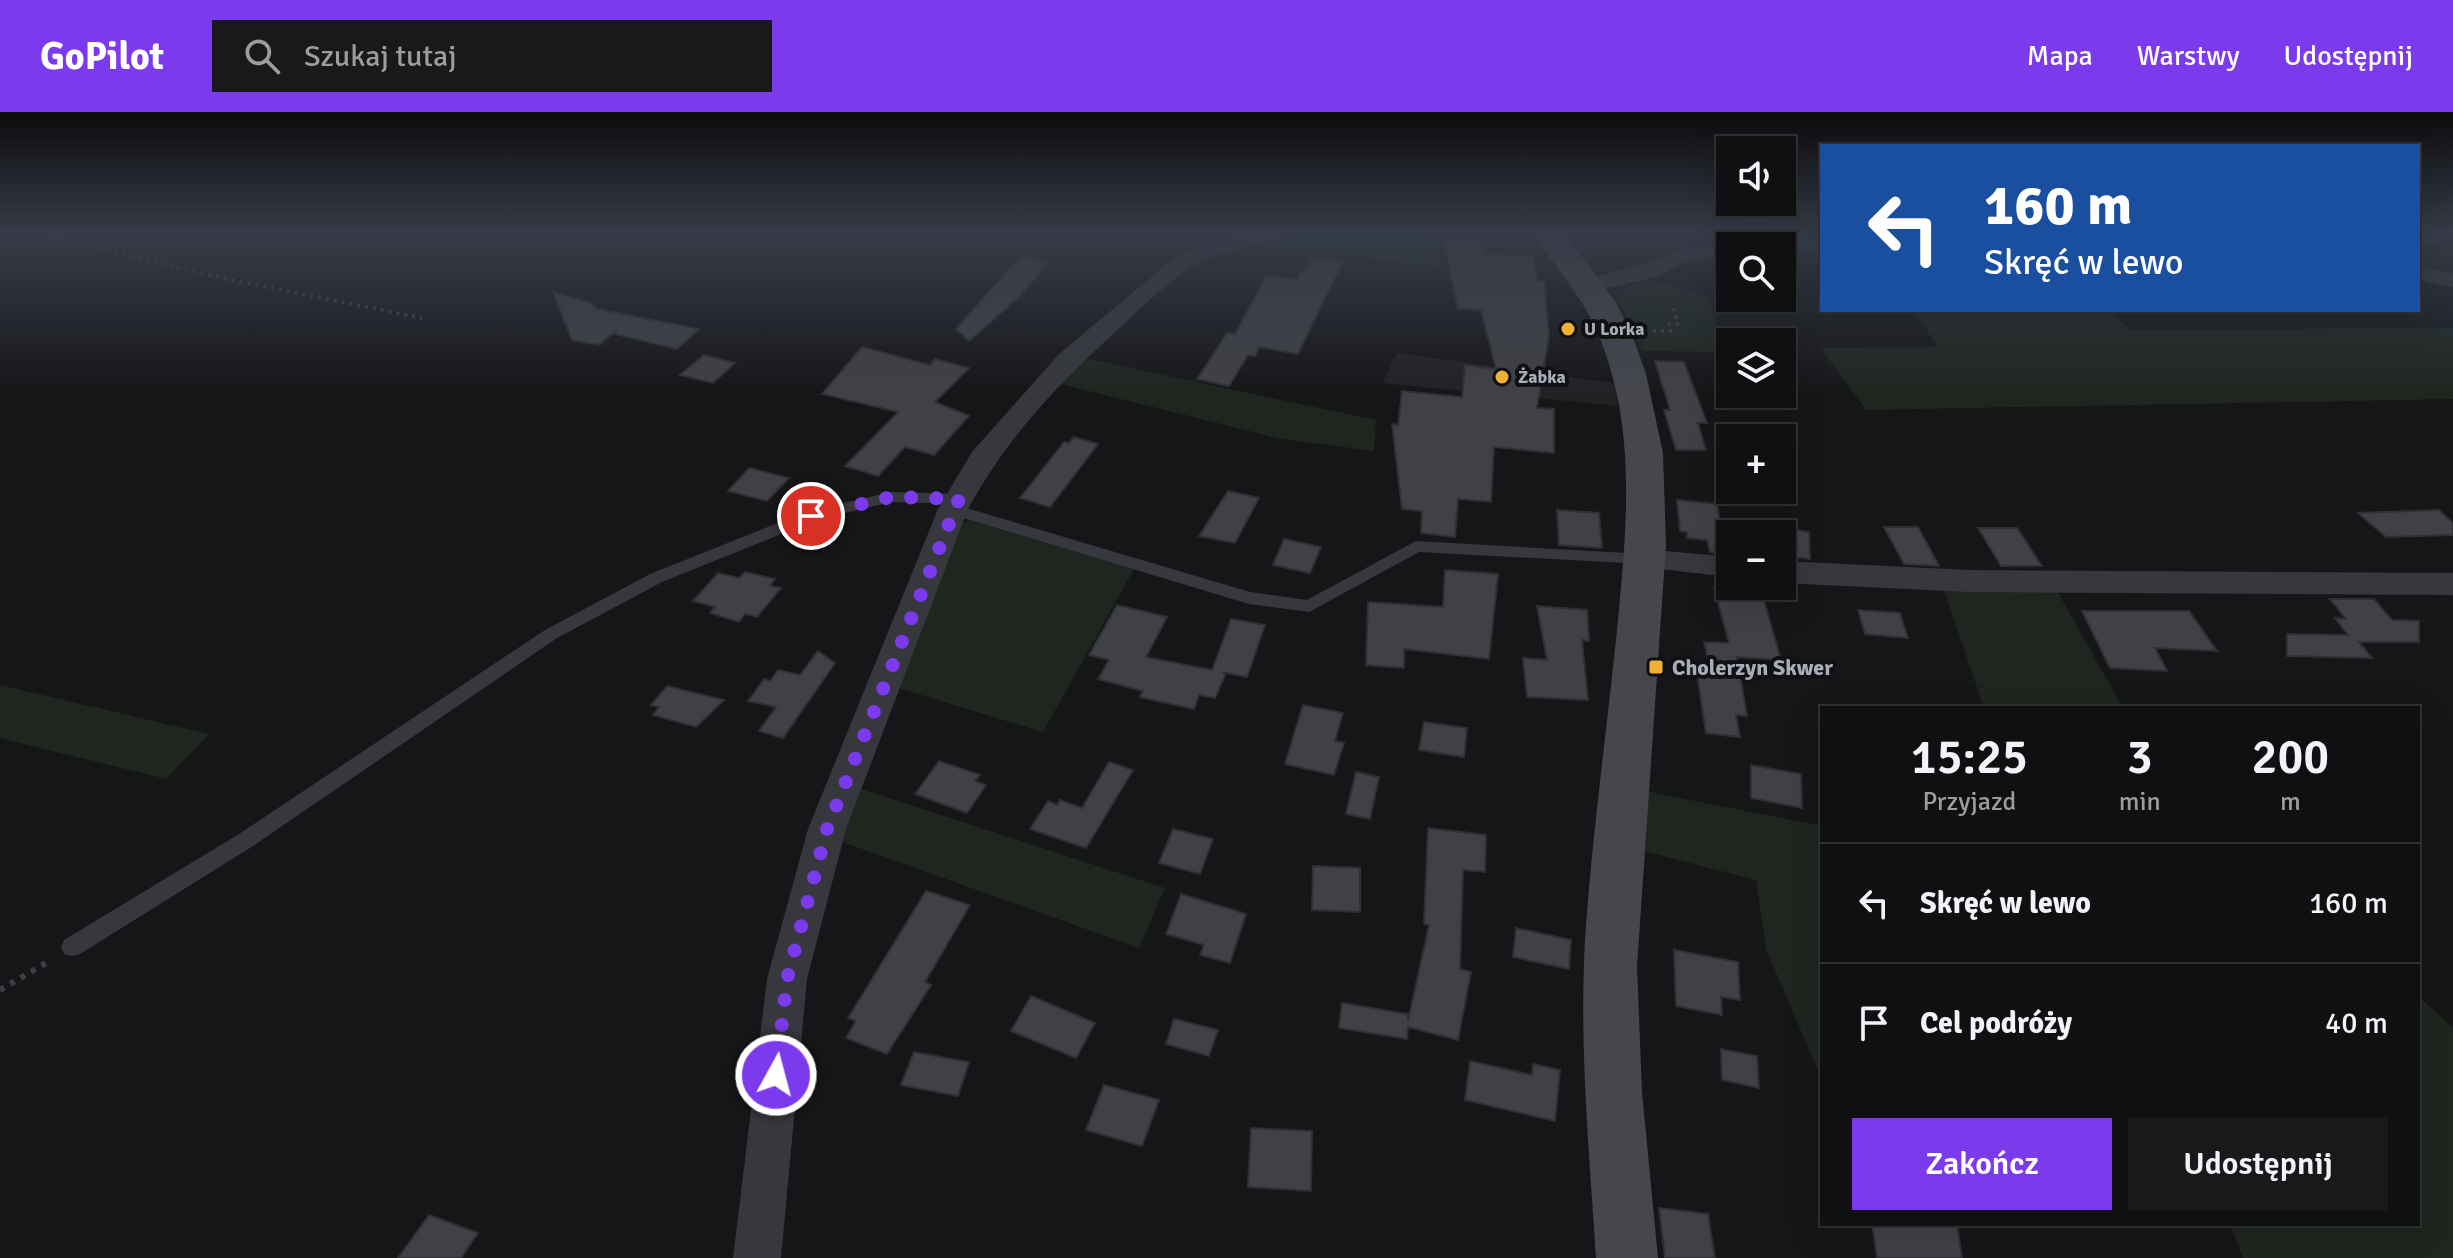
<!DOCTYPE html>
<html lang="pl">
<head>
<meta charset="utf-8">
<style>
	:root { --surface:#101012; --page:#19191b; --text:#f1f3f6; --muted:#9c9d9f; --line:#303032; --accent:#7c3aed }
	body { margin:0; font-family:Signika,sans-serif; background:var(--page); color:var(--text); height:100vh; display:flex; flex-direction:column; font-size:30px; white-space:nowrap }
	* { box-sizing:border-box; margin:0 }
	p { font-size:26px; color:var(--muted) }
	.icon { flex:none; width:44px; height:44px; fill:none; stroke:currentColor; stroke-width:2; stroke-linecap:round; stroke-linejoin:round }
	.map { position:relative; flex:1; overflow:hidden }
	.drawer { position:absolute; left:1820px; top:594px; width:600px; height:520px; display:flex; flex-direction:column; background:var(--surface); border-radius:0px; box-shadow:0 8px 32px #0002,0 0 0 2px var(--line) }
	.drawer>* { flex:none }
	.guide { position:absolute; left:1820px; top:32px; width:600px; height:168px; border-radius:0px; box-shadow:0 8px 32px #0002,0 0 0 2px var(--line); background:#1a4fa0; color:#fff; overflow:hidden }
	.buttons { position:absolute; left:1716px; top:24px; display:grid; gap:16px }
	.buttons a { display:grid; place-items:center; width:80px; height:80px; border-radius:0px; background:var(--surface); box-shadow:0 8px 32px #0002,0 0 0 2px var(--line); font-size:40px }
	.pin { position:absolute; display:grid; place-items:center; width:68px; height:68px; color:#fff; margin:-34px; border:4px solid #fff; border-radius:50%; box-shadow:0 2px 8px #0007 }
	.me { position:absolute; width:88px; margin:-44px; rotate:7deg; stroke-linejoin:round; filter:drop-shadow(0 0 6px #0008) }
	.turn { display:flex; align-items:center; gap:28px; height:168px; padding:0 32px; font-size:36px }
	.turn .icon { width:104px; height:104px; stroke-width:2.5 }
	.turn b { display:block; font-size:56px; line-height:68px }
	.eta { display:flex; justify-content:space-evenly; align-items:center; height:136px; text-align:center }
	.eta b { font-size:48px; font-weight:600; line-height:56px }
	.primary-button { display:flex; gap:16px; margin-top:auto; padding:16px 32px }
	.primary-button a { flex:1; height:92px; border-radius:0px; background:var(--accent); color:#fff; font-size:32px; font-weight:600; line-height:92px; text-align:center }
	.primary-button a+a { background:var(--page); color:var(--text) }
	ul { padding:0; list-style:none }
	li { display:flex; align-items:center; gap:24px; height:120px; padding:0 32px; border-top:2px solid var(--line) }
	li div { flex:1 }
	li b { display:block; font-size:30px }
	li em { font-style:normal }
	header { display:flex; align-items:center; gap:48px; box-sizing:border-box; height:112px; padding:0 40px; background:var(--accent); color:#fff }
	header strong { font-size:38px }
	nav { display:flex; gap:44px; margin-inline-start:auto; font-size:28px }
	.search { width:560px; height:72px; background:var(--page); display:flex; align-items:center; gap:20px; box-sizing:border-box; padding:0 28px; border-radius:0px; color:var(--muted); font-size:30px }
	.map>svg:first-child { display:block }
	.built { fill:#222225 }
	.green { fill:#1e261f }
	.building { fill:#404145; stroke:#303034; stroke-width:2 }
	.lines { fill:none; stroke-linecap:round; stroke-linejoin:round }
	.path-far1 { stroke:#3d3f44; stroke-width:4; stroke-dasharray:3 5; stroke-linecap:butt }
	.path { stroke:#3d3f44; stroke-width:6; stroke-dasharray:5 7; stroke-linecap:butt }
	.lane { fill:#37383d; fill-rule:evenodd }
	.street { fill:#37383d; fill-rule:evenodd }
	.secondary { fill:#45474d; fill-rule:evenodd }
	.route { stroke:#7c3aed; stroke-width:14; stroke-dasharray:0 25.2 }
	.poi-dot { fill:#f2b134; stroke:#111113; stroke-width:3 }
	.labels { text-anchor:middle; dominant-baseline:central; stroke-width:8; stroke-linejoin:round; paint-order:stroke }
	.far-poi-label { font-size:18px; font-weight:bold; fill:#a8adb8; stroke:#111113; text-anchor:start }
	.poi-label { font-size:22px; font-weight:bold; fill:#a8adb8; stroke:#111113; text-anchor:start }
</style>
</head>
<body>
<header>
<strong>GoPilot</strong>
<div class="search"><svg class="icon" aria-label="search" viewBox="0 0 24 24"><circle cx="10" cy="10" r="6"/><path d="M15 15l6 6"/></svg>Szukaj tutaj</div>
<nav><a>Mapa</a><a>Warstwy</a><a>Udostępnij</a></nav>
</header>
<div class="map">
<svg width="2453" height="1146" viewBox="0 0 2453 1146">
	<rect width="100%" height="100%" fill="#161618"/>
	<path class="built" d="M1397 241 1614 271 1618 294 1382 271Z"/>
	<path class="green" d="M1308 123H1377L1436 128 1439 154 1266 135Z
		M1648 167 1708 185 1726 240 1642 239 1615 180Z
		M1913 198 2109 200 2131 218 2453 216V287L1866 298 1821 236 1938 235Z
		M1084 246 1376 308 1374 339 1281 327 1057 271Z
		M969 408 1134 457 1043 620 892 574 958 414Z
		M2056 477 2123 596H1984L1944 478Z
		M0 573 209 622 166 667 0 626Z
		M852 674 1165 776 1139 836 834 727Z
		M1645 679 1822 714V968L1766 837 1756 768 1643 739Z
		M2418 884 2453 916V1146H2243L2230 1112H2418Z"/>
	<path class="building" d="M1444 128 1481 129 1483 142 1532 143 1537 169 1544 170 1549 223 1537 296 1554 297V341L1494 335 1491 390 1458 387 1455 425 1421 421 1422 399 1402 397 1392 312 1398 313 1402 279 1462 285 1465 253 1496 257 1481 198 1458 197Z
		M1021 144 1049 150 1018 186 969 229 956 217Z
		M1312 146 1343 149 1298 242 1259 235 1255 244 1248 243 1229 274 1197 267 1227 221 1235 222 1266 164 1298 167 1300 160 1309 156Z
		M553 180 591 191 597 197 699 217 677 237 615 222 616 219 599 233 572 228Z
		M862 235 930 253 935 247 969 256 935 290 969 304 934 343 905 335 878 364 845 354 898 300 822 282Z
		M704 243 735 251 713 271 680 263Z
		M1655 249 1684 250 1707 311H1698L1706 338H1676L1664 298H1670Z
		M1074 325 1098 332 1050 395 1020 386 1064 330 1069 331Z
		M749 356 789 366 767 389 728 379Z
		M1228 379 1259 386 1235 431 1199 424Z
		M1677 388 1717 392 1720 412 1730 413V442L1710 440 1707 428 1687 426V420L1680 419Z
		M1557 398 1599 401 1602 436 1559 433Z
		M2439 398 2453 411V423L2386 425 2358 401Z
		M1782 415 1809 420 1810 447 1782 444Z
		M1884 415H1918L1939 454 1904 452Z
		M1978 416H2017L2042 454H2001Z
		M1284 427 1321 435 1310 461 1273 453Z
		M1445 458 1498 462 1489 547 1404 537V556L1366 553 1368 490 1443 495Z
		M745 460 775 467 770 474 781 476 757 505 745 502 739 510 710 501 715 495 693 489 718 461 739 466Z
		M1718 467 1730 468V474H1760L1781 548 1737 545 1747 604 1736 603 1740 625 1706 621 1696 555 1710 556 1704 530 1729 531 1714 476H1720Z
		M2330 487H2374L2392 508 2419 509V530H2359L2372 546 2287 544V522L2348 523 2335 506 2346 507Z
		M1117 493 1167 505 1146 545 1212 558 1231 507 1265 513 1247 565 1222 560 1226 561 1215 586 1199 583 1194 597 1140 585 1143 579 1098 567 1109 548 1089 543Z
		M1537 494 1587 498 1589 529 1582 528 1588 588 1527 585 1523 546 1547 548Z
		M1858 498 1900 501 1908 526 1865 522Z
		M2082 499H2189L2217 539 2155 536 2167 559 2110 556Z
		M818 539 835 551 783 626 759 619 776 595 748 589 764 567 770 569 778 558 800 563Z
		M667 574 724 588 696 615 653 603 659 595 651 593Z
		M1303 593 1343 601 1335 629 1344 631 1334 663 1285 652Z
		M1424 610 1467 616 1464 645 1419 638Z
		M939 649 980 663 975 669 986 673 967 701 915 682Z
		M1109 650 1133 658 1086 736 1030 717 1048 689 1057 693 1060 688 1082 696Z
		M1751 653 1801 662 1802 696 1751 686Z
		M1356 660 1379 665 1370 707 1346 702Z
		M1428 716 1486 723 1485 760 1463 758 1460 857 1471 860 1458 928 1408 915 1407 927 1339 916 1342 891 1408 902V909L1429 813 1424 812Z
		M1173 717 1213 727 1200 762 1159 751Z
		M1313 754 1360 756V800L1312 798Z
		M926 779 970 793 925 870 931 873 887 942 846 926 856 909 848 906Z
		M1181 782 1246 802 1230 851 1200 843 1204 833 1166 822Z
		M1516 816 1571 828 1569 857 1513 845Z
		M1674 838 1738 850 1740 888 1721 885 1722 903 1676 894Z
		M1031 884 1095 911 1076 946 1011 919Z
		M1174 907 1218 918 1209 944 1166 932Z
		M1721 937 1757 944 1759 976 1722 968Z
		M914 940 969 950 958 984 901 973Z
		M1470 949 1532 963 1533 952 1560 958 1555 1009 1465 988Z
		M1104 973 1159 988 1142 1034 1086 1018Z
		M1251 1016 1312 1019 1311 1079 1248 1075Z
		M1659 1096 1708 1102 1715 1146H1665Z
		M429 1103 478 1121 461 1146H398Z
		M1872 1112H1957L1962 1146H1877Z"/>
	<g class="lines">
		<path class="path-far1" d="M45 123 218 165 422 206
			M0 141 31 123
			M1645 219H1671L1669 212H1678L1672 194"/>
		<path class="path" d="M0 878 51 848"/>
		<path class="lane" d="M891 380 959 382 967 387 959 392 891 390 816 408 662 470 557 526 253 734 80 842 72 844 64 842 61 835 64 828 239 722 545 518 650 462 805 400Z
			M953 392 1250 480 1307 488 1416 429 1645 442 1653 447 1645 452 1419 440 1309 500 1249 492 947 401 945 397Z"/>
		<path class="street" d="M1243 123H1279L1275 128C1250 135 1216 140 1194 153 1169 169 1145 192 1124 212 1061 269 1009 322 968 397L846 717 807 867 781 1146H733L767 867 808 717 938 397 972 340 1059 242 1179 142Z
			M2418 123H2448L2444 128 2418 136Z
			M1782 127 1822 128V142L1782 141V134H1770Z
			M1730 131 1739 134H1730V145L1685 150 1656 165 1589 180 1577 173 1580 168 1639 154 1680 137Z
			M2418 154 2453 161V175L2418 168Z
			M1645 437 1730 445V465L1634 454 1629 447 1634 440Z
			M1782 449 1970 458 2453 461V483L1970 480 1782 471Z"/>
		<path class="secondary" d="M1534 123H1565L1615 189 1633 225 1646 262 1663 341 1666 432 1637 855 1642 980 1658 1146H1596C1589 1035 1578 924 1586 813 1594 704 1610 596 1620 487 1628 398 1634 310 1599 224 1583 185 1557 157 1534 123Z"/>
	</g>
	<linearGradient id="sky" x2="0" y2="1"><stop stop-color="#0c0c0d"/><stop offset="0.43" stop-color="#363c48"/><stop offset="1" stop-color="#363c48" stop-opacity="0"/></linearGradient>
	<rect width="2453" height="283" fill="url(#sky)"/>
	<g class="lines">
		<path class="route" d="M776 963 787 867 827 717 959 387 891 385 811 404"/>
	</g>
	<g class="poi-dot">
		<circle cx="1568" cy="217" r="8"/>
		<circle cx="1502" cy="265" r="8"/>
		<rect x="1648" y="547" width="16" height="16" rx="4"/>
	</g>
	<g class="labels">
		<g class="far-poi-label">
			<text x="1584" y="217">U Lorka</text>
			<text x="1518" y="265">Żabka</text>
		</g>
		<g class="poi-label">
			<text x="1672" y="555">Cholerzyn Skwer</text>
		</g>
	</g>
</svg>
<div class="buttons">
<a><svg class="icon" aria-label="sound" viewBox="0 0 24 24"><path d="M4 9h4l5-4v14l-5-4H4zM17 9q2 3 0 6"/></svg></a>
<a><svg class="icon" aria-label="search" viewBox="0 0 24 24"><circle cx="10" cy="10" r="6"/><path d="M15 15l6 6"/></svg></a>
<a><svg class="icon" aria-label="layers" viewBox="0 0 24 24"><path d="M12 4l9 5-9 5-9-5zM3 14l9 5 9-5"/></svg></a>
<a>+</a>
<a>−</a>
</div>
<div class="pin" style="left:811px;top:404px;background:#d93025"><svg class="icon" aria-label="arrive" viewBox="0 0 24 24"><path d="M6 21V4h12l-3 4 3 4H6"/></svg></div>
<svg class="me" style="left:776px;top:963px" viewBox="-20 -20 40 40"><circle r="17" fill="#7c3aed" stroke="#fff" stroke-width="3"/><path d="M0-11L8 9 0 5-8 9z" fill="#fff"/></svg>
<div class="guide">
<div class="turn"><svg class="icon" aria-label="left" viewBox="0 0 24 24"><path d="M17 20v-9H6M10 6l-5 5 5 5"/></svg><div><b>160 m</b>Skręć w lewo</div></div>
</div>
<section class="drawer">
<div class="eta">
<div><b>15:25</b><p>Przyjazd</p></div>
<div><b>3</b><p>min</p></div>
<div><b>200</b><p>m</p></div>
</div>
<ul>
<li><svg class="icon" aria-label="left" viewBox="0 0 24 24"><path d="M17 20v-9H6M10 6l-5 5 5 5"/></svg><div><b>Skręć w lewo</b></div><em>160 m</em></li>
<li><svg class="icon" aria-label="arrive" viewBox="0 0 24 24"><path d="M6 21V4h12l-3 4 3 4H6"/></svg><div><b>Cel podróży</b></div><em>40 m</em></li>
</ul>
<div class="primary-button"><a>Zakończ</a><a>Udostępnij</a></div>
</section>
</div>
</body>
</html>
